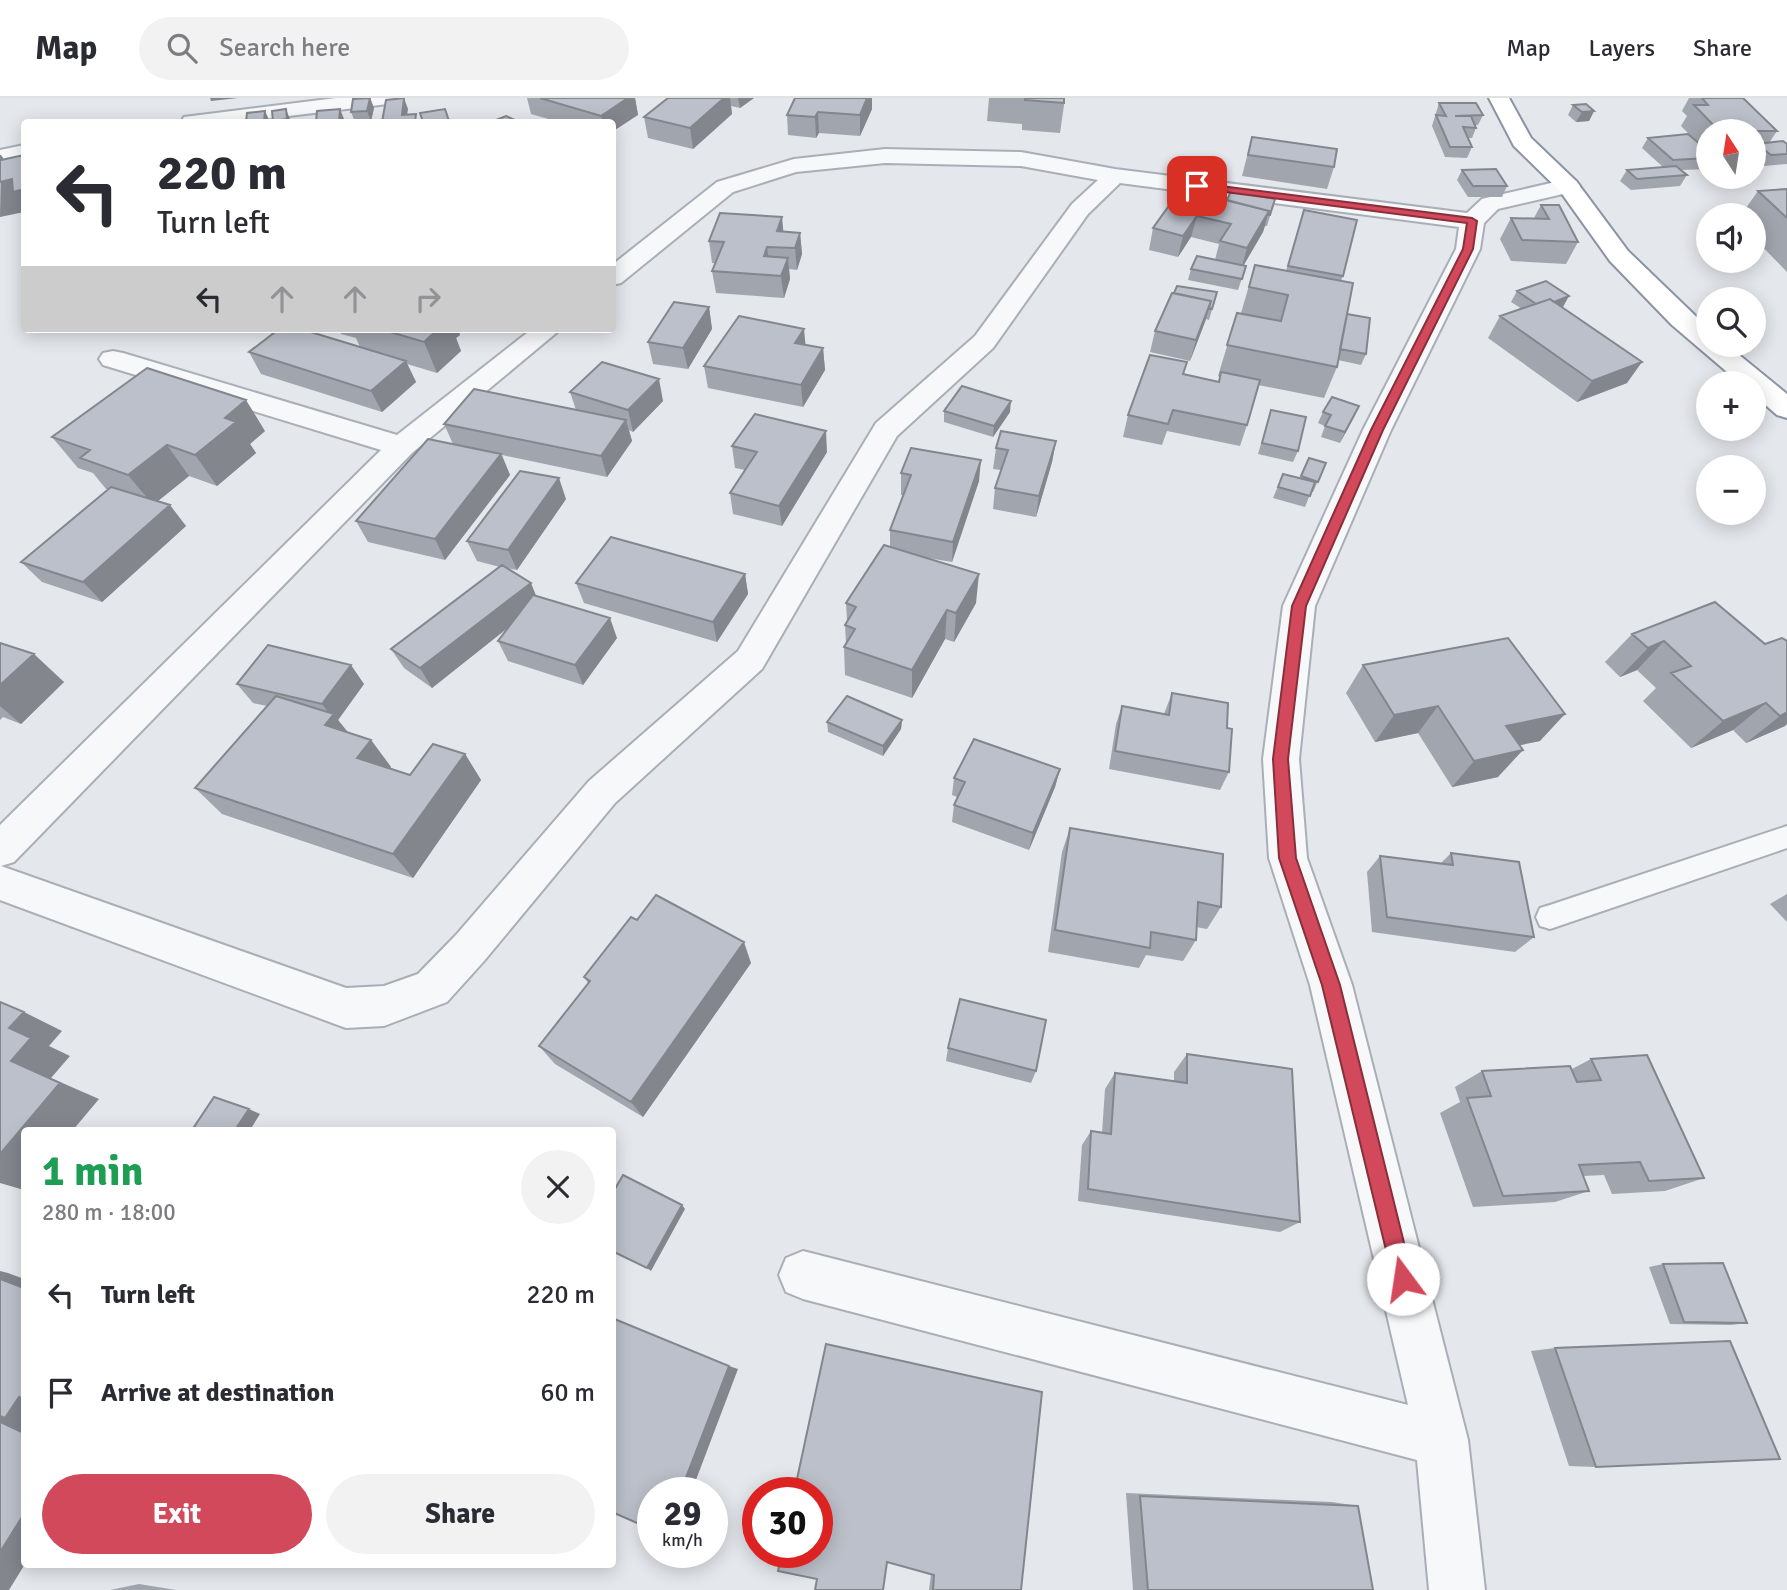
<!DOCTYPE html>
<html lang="en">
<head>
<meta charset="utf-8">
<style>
	:root { --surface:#fff; --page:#f2f2f3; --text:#2b2b33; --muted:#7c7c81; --line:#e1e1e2; --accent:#d1495b }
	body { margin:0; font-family:Signika,sans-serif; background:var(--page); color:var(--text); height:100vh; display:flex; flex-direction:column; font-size:26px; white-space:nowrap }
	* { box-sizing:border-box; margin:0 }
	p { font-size:23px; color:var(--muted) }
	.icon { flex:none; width:38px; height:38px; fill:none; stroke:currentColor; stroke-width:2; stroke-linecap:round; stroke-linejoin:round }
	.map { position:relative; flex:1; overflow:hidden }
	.drawer { position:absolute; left:21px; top:1029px; width:595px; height:441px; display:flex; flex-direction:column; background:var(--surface); border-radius:7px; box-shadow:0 4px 18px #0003 }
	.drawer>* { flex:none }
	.guide { position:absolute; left:21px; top:21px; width:595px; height:214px; border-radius:7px; box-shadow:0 4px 18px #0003; background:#fff; color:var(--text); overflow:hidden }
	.needle { width:46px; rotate:348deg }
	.controls { position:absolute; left:1696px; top:21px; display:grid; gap:14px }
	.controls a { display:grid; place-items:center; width:70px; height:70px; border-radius:50%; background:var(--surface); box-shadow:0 4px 18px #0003; font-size:35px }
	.speed { position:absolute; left:637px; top:1379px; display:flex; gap:14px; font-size:35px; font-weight:700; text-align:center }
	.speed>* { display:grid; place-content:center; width:91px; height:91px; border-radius:50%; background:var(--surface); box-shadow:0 4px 18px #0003; line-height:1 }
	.speed small { font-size:18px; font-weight:400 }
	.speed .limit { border:10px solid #d22; background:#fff; color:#111 }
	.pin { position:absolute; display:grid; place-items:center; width:60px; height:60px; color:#fff; margin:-30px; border-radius:14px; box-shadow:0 4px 10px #0006 }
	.me { position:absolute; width:77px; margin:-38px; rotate:346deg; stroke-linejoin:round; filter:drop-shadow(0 0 5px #0008) }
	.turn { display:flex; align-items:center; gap:24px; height:147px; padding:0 21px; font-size:32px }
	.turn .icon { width:91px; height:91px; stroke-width:2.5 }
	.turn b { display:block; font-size:49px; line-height:60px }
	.lanes { display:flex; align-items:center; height:66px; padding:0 21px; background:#0003; justify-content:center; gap:35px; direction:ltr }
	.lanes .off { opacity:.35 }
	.round { display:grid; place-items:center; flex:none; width:74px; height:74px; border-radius:37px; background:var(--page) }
	.overview { display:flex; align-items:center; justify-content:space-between; height:119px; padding:0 21px }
	h1 { font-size:42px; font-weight:800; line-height:52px; color:#1e9e55 }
	.button { display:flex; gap:14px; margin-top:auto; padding:14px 21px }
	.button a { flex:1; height:80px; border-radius:42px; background:var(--accent); color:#fff; font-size:28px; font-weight:800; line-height:80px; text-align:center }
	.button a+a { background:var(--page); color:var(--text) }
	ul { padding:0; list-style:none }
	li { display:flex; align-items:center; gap:21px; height:98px; padding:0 21px }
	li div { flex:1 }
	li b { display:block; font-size:26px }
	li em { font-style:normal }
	header { display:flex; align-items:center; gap:42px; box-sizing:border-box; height:98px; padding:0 35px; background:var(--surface); border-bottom:2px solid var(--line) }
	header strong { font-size:33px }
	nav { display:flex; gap:38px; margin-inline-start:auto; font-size:24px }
	.search { width:490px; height:63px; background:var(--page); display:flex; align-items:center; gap:18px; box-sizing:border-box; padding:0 24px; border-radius:38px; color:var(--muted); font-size:26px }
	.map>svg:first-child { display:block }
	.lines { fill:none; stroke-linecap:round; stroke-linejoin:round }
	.service-casing { stroke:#a9aeb7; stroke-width:4 }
	.minor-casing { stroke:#a9aeb7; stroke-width:4 }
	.trunk-casing { stroke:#8b94a3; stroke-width:4 }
	.service { fill:#f7f8fa; fill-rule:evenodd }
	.minor { fill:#f7f8fa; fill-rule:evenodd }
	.trunk { fill:#fff; fill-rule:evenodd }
	.wall { fill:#a1a5ae }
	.shaded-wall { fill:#83868d }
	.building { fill:#bbc0ca; stroke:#83868d; stroke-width:2 }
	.route { fill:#d1495b; stroke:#882f3b; stroke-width:2 }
</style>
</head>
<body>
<header>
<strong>Map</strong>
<div class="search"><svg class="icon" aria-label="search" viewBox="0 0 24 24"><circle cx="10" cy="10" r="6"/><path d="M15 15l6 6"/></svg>Search here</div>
<nav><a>Map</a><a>Layers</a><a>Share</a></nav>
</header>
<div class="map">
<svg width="1787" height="1492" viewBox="0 0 1787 1492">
	<rect width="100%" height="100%" fill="#e4e7ec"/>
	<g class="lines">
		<g class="service-casing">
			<path id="service" d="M1787 728V750L1550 831 1540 828 1536 819 1540 810 1550 807Z"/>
		</g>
		<g class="minor-casing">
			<path id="minor" d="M336 0H398L395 4 388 6 240 24H181L184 19Z
				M24 47V61L0 66V52Z
				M885 51 1021 54 1115 71 1467 115 1482 101 1490 99 1568 81 1576 83 1580 88 1576 93 1498 111 1484 125 1480 151 1391 332 1315 508 1299 661 1307 760 1352 887 1468 1342 1485 1492H1429L1417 1362 803 1201 786 1194 779 1177 786 1160 803 1153 1408 1307 1310 887 1269 760 1263 661 1283 508 1363 332 1456 151 1459 129 1120 85 1088 116 993 250 897 338 762 571 615 705 484 863 447 904 384 928 346 930 0 802V727L381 352 103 267 99 261 103 255 113 253 123 255 397 337 532 231H561L412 355 14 764 1 768 346 890 384 888 418 876 456 837 589 683 738 553 876 325 975 238 1072 106 1098 82 1021 68 885 65 796 74 733 94 621 185 612 187V167L717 84 794 61Z"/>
		</g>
		<g class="trunk-casing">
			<path id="trunk" d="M1489 0H1509L1531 40 1576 83 1628 153 1708 230V247H1727L1787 296V320L1777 317 1754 297V285H1740L1672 227 1610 163 1560 93 1514 48Z"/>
		</g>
		<use href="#service" class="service"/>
		<use href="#minor" class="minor"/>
		<use href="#trunk" class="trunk"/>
	</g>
	<path class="wall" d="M370 0 374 10 371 23 355 24 351 14Z
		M527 0H635L638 17 612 24H559L531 16Z
		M668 0H754L740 10 731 8 732 16 693 51 648 40 644 19Z
		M795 0H872V11L860 38 819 35 816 40 788 37 787 17Z
		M989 0H1065L1060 35 1022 32V26L987 23Z
		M1689 0H1743L1777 33 1769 45 1787 46V66L1764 68 1754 59V33H1708V71L1681 72 1687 77 1680 88 1631 92 1620 83 1627 72 1663 69 1642 50 1648 40 1695 42 1681 28 1687 18 1682 13Z
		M1439 5 1483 17 1478 27H1475L1476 30 1472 40H1468L1472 49 1467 60 1445 59 1432 28Z
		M1573 7 1594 13 1589 23 1576 24 1568 17Z
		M1252 39 1334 69 1327 91 1242 78Z
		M1462 72 1507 88 1502 99H1468L1457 82Z
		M1787 91V174L1754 140V117H1741L1758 93Z
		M1275 101 1267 128H1265L1263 134 1243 167 1246 168 1238 192 1188 182 1191 171 1215 162 1219 146 1191 139 1178 159 1149 152 1153 130 1227 102Z
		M1541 107 1578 144 1566 166 1511 163 1500 141 1511 120H1534Z
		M1304 112 1343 178 1341 183 1347 216 1366 256 1361 267 1338 262 1337 269 1324 300 1258 287 1247 327 1240 348 1167 333 1162 347 1123 339 1128 317 1184 276 1218 284 1220 279 1218 278 1237 215H1241L1255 167 1286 173Z
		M784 134 800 135 802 156 797 172 789 171 790 181 784 200 716 195 712 173 716 165H712L709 143Z
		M1517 193 1563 209 1627 285 1577 304 1488 240 1500 218 1522 211 1511 204Z
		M1217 194 1209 222 1206 221 1190 263 1150 254 1155 233Z
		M709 209 712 231 688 271 653 266 648 244Z
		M339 231H458L460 237 456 240 461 253 437 275 407 266 416 284 382 314 261 276 249 254 360 249 356 240 341 236Z
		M805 247 823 250 825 272 803 309 708 290 704 268Z
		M570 294 663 303 633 334 629 332 632 343 607 379 502 357 510 377 445 462 368 444 356 423 453 346 444 326 576 312Z
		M1359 308 1340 345 1321 339 1325 328 1318 325 1323 314Z
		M1271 312 1298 353 1293 364 1258 356Z
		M944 313 1010 314 993 339 944 324Z
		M265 333 250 346 256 355 217 388 189 378 158 403 186 428 102 504 42 484 21 464 108 391H106L93 375 78 370 52 339Z
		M1056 343 1052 364 1036 419 993 411 995 390 1001 372 993 371 996 350Z
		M732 348 827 354 782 428 733 416 730 395 745 372 735 370Z
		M1309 360 1326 365 1313 394H1311L1305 409 1273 400 1283 376 1300 380Z
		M901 375 979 383 952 464 928 460 976 505 954 544 945 541 912 600 845 577 844 549 846 545 845 527 847 523 846 505 890 448V432L904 397H901Z
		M566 401 517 472 507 470 536 498 617 540 583 587 508 563 498 543 509 529 432 590 404 570 391 551 500 469 477 463 467 443Z
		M745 476 748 496 717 544 584 505 576 485Z
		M1715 504 1785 628 1746 645 1733 632 1691 650 1643 603 1656 590 1637 572 1620 579 1605 564 1632 536Z
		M0 545 64 584 21 626 3 619 0 622Z
		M1363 567 1540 643 1519 647 1498 679 1452 689 1418 635 1375 644 1346 595Z
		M237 586H364L338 622 348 635 371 642 391 669 389 670 410 677 465 656 481 682 413 780 222 716 195 690 267 608 253 605Z
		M1172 595 1229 674 1220 692 1109 671 1116 626 1122 608 1164 616Z
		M902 622 901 631 883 658 828 634 827 624Z
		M1060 671 1055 689 1029 752 952 724 954 707 957 699 952 697 954 680Z
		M1070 730 1221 809 1207 831 1196 829V842L1183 863 1146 857 1139 870 1048 854 1062 754Z
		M1451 755 1534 839 1515 854 1372 834 1367 774 1380 758 1441 765Z
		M1787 796V824L1770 806Z
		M637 822 751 865 643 1019 555 966 539 948 588 885 584 879Z
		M948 950 1036 973 1031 985 946 963Z
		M1187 956 1300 1124 1280 1134 1078 1103 1082 1047 1091 1033 1102 1035 1105 991 1115 975 1174 983V974Z
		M1591 961 1704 1080 1665 1093 1612 1096 1604 1077 1583 1078 1589 1093 1555 1104 1473 1109 1440 1015 1460 1004 1455 989 1482 973 1572 971Z
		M1663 1166 1747 1225 1731 1227 1670 1226 1649 1169Z
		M1555 1250 1596 1369 1569 1368 1531 1253Z
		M817 1395 1021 1492H929L931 1476 887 1464 817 1481Z
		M1126 1395 1332 1404 1358 1408 1373 1492H1133Z
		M139 1486 176 1492H110Z"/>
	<path class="shaded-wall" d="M210 0H238L211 3Z
		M370 0 374 10 371 23 367 13Z
		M404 0 408 11 406 24 402 17Z
		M628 0H635L638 17 612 34V24H603L601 18Z
		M724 0H730L732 16 693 51 690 30Z
		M738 0H754L740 10Z
		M867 0H872V11L860 38V17Z
		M286 11 291 24H274L273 23Z
		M340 11 344 21V24H339Z
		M265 13 270 24H264Z
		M1594 13 1589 23 1576 24 1582 14Z
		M818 14 819 35 816 40 815 19Z
		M1 57 24 91V114L0 119Z
		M1269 113 1263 134 1241 172 1247 150Z
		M1197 118 1191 139 1178 159 1183 138Z
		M782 119 784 140 777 133Z
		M800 135 802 156 797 172 795 150Z
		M767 149 770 170 764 158Z
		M788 160 790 181 784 200 781 178Z
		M1569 198 1563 209 1534 219 1540 208Z
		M1211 203 1205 224 1190 263 1196 242Z
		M709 209 712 231 688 271 683 250Z
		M438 231H458L460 237 456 240 461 253 437 275 424 244Z
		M804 231 806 252 795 245Z
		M823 250 825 272 803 309 801 287Z
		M406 263 416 284 382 314 371 293Z
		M1642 264 1627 285 1577 304 1592 283Z
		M659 281 663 303 633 334 628 312Z
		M246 302 265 333 250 346 256 355 217 388 195 357 225 320Z
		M1011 303 1010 314 993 339 994 328Z
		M1359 308 1354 319 1340 345 1345 334Z
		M626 322 632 343 607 379 601 358Z
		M826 333 827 354 782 428 779 408Z
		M1056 343 1052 364 1036 419 1039 398Z
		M167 347 189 378 153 407 128 377Z
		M501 356 510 377 445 462 435 441Z
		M981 362 979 383 952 464 953 444Z
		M559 380 566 401 517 472 508 452Z
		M170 407 186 428 102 504 83 484Z
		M745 476 748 496 717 544 713 524Z
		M979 476 976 505 954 544 956 515Z
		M531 485 539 505 432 590 420 570Z
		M947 512 945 541 912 600V572Z
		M610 520 617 540 583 587 575 567Z
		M1664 543 1637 572 1620 579 1648 550Z
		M34 556 64 584 21 626 0 608V587Z
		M351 567 364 586 338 622 355 643 325 627 332 619 322 606Z
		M1766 605 1733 632 1691 650 1723 623Z
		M1438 608 1418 635 1375 644 1394 617Z
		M1787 614V626L1785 628 1746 645 1780 618Z
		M1565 616 1540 643 1483 655 1506 628Z
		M902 622 901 631 883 658V648Z
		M371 642 391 669 377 686 357 660Z
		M1523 652 1498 679 1452 689 1474 663Z
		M465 656 481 682 413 780 393 756Z
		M1060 671 1055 689 1029 752 1033 735Z
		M744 844 751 865 643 1019 631 1004Z
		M24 914 62 933 49 948 70 958 51 980 99 1001 73 1032H24V1092L0 1085V1056L9 930Z
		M249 1011 260 1016 250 1032H235Z
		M682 1107 685 1111 651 1173 647 1170Z
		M0 1173 8 1175 24 1181V1190L0 1181Z
		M729 1268 738 1271 691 1395H680Z
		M19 1299H24V1335L0 1361V1311Z
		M24 1416 25 1466 9 1492H0V1454Z"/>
	<path class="building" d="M370 0 367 13 351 14 353 1Z
		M404 0 402 17 416 16 415 24H382L386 2Z
		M540 0H628L601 18Z
		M668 0H724L690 30 644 19Z
		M795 0H867L860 17 818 14 815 19 787 17Z
		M1025 0H1064V5L1025 2Z
		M1702 0H1743L1777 33H1719L1694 7H1708Z
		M1439 5H1476L1483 17 1455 18H1471L1476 30 1463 29 1472 49H1450L1436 17 1446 18Z
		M1586 6 1594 13 1582 14 1573 7Z
		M286 11 287 21 273 23 272 13Z
		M340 11 339 24H316L317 13Z
		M445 11 449 23 441 24H423L420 15Z
		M265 13 264 24H246L247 15Z
		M506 18 519 24H491Z
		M1688 36 1708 53V60L1673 62 1648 40Z
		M1252 39 1337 51 1334 69 1248 57Z
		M1783 43 1787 46V56L1771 57 1757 46Z
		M0 57 1 62 24 57V91L13 94 12 81 0 84Z
		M1676 68 1687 77 1637 81 1627 72Z
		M1496 71 1507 88H1473L1462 72Z
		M1181 91 1269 113 1247 150 1220 143 1231 126 1197 118 1183 138 1153 130Z
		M1787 91V120L1758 93Z
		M1231 93 1275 101 1270 117H1268L1269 113 1227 102Z
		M1541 107H1559L1578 144 1522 142 1511 120 1549 121Z
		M1304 112 1357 122 1343 178 1288 168Z
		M720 115 782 119 777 133 800 135 795 150 767 149 764 158 788 160 781 178 712 173 724 144 709 143Z
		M1197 158 1246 168 1242 181 1191 171Z
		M1255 167 1353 185 1337 269 1227 247 1237 215 1281 223 1288 197 1249 189Z
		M1546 183 1569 198 1554 204 1550 201 1536 206 1517 193Z
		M1177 188 1217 194 1212 211 1209 210 1211 203 1174 195Z
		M1172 195 1211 203 1196 242 1155 233Z
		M1550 201 1642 264 1592 283 1500 218Z
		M674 204 709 209 683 250 648 244Z
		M1347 216 1370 220 1366 256 1340 251Z
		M739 218 804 231 795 245 823 250 801 287 704 268Z
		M279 231H301L406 263 371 293 249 254Z
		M380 231H438L424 244Z
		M1150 257 1187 264 1183 276 1219 284 1221 274 1260 282 1247 327 1173 312 1168 326 1128 317Z
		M602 264 659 281 628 312 570 294Z
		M147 270 246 302 225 320 236 324 195 357 167 347 128 377 80 360 90 352 52 339Z
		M962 288 1011 303 994 328 944 313Z
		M474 291 626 322 601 358 444 326Z
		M1332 299 1359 308 1345 334 1325 328 1331 317 1323 314Z
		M1271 312 1306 319 1298 353 1262 345Z
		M755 316 826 333 779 408 730 395 757 354 732 348Z
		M1001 333 1056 343 1039 398 995 390 1008 352 996 350Z
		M428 341 501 356 435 441 356 423Z
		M911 350 981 362 953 444 890 432 911 377 901 375Z
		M1309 360 1326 365 1318 384 1301 378Z
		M520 373 559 380 508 452 467 443Z
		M1283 376 1315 384 1310 398 1278 389Z
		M111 389 170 407 83 484 21 464Z
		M611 439 745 476 713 524 576 485Z
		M884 447 979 476 956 515 947 512 912 572 844 549 855 531 845 527 856 509 846 505Z
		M502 467 531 485 420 570 391 551Z
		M533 497 610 520 575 567 498 543Z
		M1715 504 1765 546 1782 540 1787 543V614L1780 618 1766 605 1723 623 1671 575 1691 568 1664 543 1648 550 1632 536Z
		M1508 540 1565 616 1506 628 1523 652 1474 663 1438 608 1394 617 1363 567Z
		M0 545 34 556 0 587Z
		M268 547 351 567 322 606 237 586Z
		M1172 595 1228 605 1227 630 1232 631 1229 674 1115 653 1122 608 1169 617Z
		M276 598 334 616 325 627 371 642 357 660 410 677 433 646 465 656 393 756 195 690Z
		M847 598 902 622 883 648 827 624Z
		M974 641 1060 671 1033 735 954 707 965 684 954 680Z
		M1070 730 1223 756 1221 809 1198 804 1196 842 1151 834 1150 850 1055 832Z
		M1451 755 1519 764 1534 839 1387 819 1380 758 1453 767Z
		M656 797 744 844 631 1004 539 948 590 883 584 879 631 819 637 822Z
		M960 901 1046 922 1036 973 948 950Z
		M0 904 24 914 9 930 31 940 11 963 60 985 0 1056Z
		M1187 956 1292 971 1300 1124 1088 1091 1091 1033 1111 1036 1115 975 1187 985Z
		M1647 957 1704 1080 1649 1083 1640 1064 1579 1067 1589 1093 1503 1098 1467 1000 1491 998 1482 973 1570 968 1577 984 1601 982 1591 961Z
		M214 999 249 1011 235 1032H192Z
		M623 1077 682 1107 647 1170 612 1153V1096Z
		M1723 1165 1747 1225 1684 1224 1663 1166Z
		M0 1181 24 1190V1301L19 1299 5 1320 0 1318Z
		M612 1220 729 1268 680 1395H653V1432L612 1414Z
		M1730 1243 1780 1361 1596 1369 1555 1250Z
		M826 1246 1042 1294 1021 1492H933L934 1477 887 1464 883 1492H815L817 1481 778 1473 782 1454H817V1395H794Z
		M0 1324 24 1335V1416L0 1454Z
		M1140 1398 1358 1408 1373 1492H1148Z"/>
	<path class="route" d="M1197 85 1472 120 1477 123 1473 151 1383 332 1306 508 1288 661 1296 760 1340 887 1413 1181 1410 1189 1403 1192 1396 1189 1393 1181 1322 887 1279 760 1273 661 1292 508 1371 332 1463 151 1467 125 1194 90 1193 88Z"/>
</svg>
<div class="controls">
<a><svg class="needle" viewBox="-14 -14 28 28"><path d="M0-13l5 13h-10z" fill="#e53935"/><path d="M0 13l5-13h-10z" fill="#7c7c81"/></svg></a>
<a><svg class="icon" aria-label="sound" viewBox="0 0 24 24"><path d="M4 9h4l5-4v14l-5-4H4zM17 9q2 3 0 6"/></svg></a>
<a><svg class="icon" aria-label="search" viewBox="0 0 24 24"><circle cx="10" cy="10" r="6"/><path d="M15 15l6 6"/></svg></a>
<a>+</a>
<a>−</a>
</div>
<div class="speed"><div>29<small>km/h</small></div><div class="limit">30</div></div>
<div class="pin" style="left:1197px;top:88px;background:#d93025"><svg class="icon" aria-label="arrive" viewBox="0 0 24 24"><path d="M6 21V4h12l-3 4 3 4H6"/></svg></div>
<svg class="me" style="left:1403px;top:1181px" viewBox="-20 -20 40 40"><circle r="19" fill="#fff"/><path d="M0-13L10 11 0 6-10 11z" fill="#d1495b"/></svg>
<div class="guide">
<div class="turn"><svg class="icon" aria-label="left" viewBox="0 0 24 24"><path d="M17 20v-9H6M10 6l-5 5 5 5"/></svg><div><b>220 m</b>Turn left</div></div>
<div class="lanes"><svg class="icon" aria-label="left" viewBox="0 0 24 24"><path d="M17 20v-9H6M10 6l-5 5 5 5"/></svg><svg class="icon off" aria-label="ahead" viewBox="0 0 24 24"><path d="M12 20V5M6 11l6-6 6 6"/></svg><svg class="icon off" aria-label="ahead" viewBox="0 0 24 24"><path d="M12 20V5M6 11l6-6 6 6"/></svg><svg class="icon off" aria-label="right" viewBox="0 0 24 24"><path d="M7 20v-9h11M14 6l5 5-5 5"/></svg></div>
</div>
<section class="drawer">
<div class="overview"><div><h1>1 min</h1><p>280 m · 18:00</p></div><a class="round"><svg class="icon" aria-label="close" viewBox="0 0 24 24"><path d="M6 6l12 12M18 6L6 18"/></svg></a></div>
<ul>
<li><svg class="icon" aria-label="left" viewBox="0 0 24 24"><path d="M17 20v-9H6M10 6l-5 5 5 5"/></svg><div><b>Turn left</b></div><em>220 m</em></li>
<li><svg class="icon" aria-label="arrive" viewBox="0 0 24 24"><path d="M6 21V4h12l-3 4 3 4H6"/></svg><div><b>Arrive at destination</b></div><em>60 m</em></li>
</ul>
<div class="button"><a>Exit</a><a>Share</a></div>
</section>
</div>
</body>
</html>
